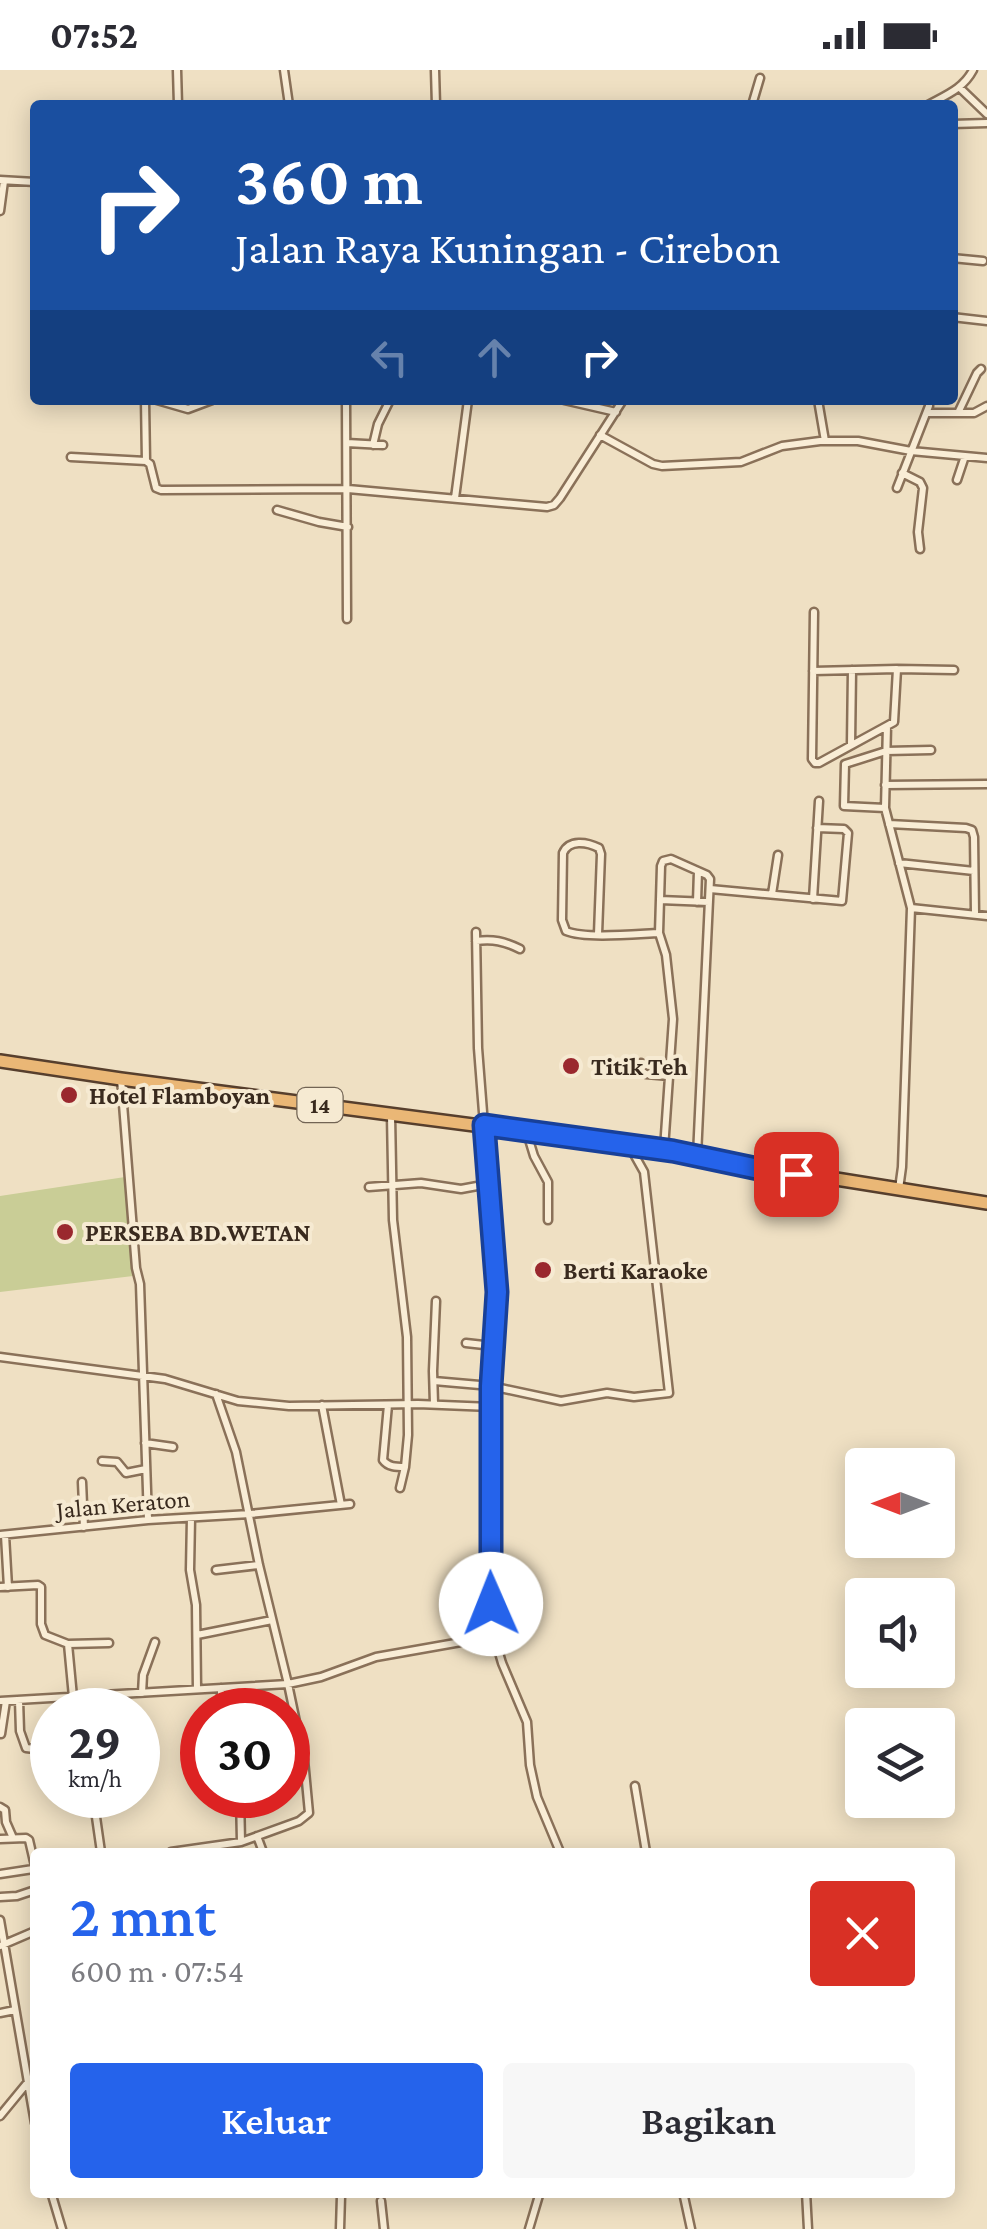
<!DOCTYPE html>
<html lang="id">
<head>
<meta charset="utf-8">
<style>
	:root { --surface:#fff; --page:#f7f7f7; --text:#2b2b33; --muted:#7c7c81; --accent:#2563eb }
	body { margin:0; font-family:"Crimson Pro",serif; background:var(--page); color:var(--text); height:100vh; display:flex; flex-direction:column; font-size:38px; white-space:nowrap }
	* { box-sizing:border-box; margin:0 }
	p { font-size:32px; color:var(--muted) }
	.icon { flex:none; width:55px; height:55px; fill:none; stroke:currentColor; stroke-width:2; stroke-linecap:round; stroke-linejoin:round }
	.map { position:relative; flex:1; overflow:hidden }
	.details { position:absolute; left:30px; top:1778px; width:925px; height:350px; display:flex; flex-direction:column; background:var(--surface); border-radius:10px; box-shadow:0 5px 25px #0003 }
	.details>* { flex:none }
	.banner { position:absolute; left:30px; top:30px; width:928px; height:305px; border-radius:10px; box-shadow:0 5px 25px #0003; background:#1a4fa0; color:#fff; overflow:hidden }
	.needle { width:65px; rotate:270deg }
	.controls { position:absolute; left:845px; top:1378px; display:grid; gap:20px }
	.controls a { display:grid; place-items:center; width:110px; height:110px; border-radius:10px; background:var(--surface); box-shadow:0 5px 25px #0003; font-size:50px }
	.speed { position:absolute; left:30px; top:1618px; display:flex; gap:20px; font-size:50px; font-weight:700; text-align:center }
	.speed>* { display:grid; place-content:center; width:130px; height:130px; border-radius:50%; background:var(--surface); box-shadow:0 5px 25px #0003; line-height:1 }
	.speed small { font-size:25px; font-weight:400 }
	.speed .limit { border:15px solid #d22; background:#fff; color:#111 }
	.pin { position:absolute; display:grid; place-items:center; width:85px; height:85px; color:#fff; margin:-42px; border-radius:20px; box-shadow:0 5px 15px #0006 }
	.me { position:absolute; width:110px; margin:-55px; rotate:359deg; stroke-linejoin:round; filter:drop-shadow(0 0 8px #0008) }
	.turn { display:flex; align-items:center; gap:35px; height:210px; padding:0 40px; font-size:45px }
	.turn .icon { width:130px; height:130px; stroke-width:2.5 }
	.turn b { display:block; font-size:70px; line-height:85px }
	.lanes { display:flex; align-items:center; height:95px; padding:0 40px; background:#0003; justify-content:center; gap:50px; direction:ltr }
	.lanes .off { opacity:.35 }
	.round { display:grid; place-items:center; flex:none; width:105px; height:105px; border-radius:10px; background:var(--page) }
	.headline { display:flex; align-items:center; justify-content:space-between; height:170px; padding:0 40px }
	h1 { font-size:60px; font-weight:600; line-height:75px; color:var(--accent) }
	.primary-button { display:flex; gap:20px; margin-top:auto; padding:20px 40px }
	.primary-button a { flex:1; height:115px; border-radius:10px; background:var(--accent); color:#fff; font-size:40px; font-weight:600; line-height:115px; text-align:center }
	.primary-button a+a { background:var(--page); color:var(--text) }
	.status { display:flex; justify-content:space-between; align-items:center; height:70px; padding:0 50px; background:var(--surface); direction:ltr }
	.status svg { height:28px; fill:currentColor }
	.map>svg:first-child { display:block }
	.green { fill:#c9cd96 }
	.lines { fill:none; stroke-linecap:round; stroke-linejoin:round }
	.minor-casing { stroke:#8a7159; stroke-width:11 }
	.trunk-casing { stroke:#573f2d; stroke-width:16 }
	.minor { stroke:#f9edd6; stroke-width:6 }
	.trunk { stroke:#eab776; stroke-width:11 }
	.route-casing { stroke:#184099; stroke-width:25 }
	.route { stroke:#2563eb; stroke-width:18 }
	.poi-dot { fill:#9a282e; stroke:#f6ead2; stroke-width:4 }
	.labels { text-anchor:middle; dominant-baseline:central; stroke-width:8; stroke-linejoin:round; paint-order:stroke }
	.shield { fill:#f6ead2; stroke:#726454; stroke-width:2.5 }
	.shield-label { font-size:22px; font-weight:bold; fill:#392a1e }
	.poi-label { font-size:25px; font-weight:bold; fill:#392a1e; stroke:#f6ead2; text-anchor:start }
	.street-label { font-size:25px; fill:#392a1e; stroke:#f6ead2 }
</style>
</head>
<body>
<div class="status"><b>07:52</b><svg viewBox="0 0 49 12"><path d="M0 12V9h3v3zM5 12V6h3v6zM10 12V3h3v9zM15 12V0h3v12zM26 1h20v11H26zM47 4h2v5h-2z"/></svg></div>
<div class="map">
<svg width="987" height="2159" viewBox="0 0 987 2159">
	<rect width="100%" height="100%" fill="#efe0c3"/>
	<path class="green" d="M125 1107 133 1206 0 1222V1126Z"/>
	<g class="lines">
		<g class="minor-casing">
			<path id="minor" d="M177 0 178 35
				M284 0 289 35
				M435 0 436 35
				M960 18 987 44
				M752 35 760 8
				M928 35C946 25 963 19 973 0
				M952 54 987 53
				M0 110 35 112
				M0 141 4 111
				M952 188 983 191
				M952 247 987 251
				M145 330 146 391
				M157 330 188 339 212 330
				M346 330 347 549
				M564 330 616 342
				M818 330 825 371
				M927 343H958L977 303 981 299
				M958 343H974L987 336
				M600 365 653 394 662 396 741 392 782 376 820 371H858L911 381 987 388
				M347 373 383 375
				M373 375 378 354 390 330
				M71 387 146 391 150 394 156 418 161 420 348 419 547 437 554 435 560 428 623 330
				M902 403 920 412 923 418 918 462 920 479
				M957 410 965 386
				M897 418 929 336V330
				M455 428 468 330
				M277 440 319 452 348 457
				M897 599 954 600
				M813 601 897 599 894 652 819 693H815L812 689 814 542
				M887 656 885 738 911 838 902 1097 899 1119
				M851 674 852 600
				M885 715 987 714
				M885 738 844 736 845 694 886 681 931 680
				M889 754 966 758 972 760 974 767 975 843
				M899 793 974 801
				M710 819 842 831 848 763 844 759 817 758
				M772 824 778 785
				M813 829 819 731
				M660 830 709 832
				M697 832 698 801
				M911 838 987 846
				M476 862 478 978 497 1222 491 1316V1534L495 1569 502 1593 527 1652 530 1695 537 1727 560 1782
				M598 864 601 784 599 778C587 772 569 769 563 783L562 850 566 861C585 869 636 864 659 863
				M476 871C493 869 504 871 520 879
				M641 993 642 1002 646 1004 669 1006
				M121 1009 136 1198 140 1214 148 1450
				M527 1063 534 1086 548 1112V1150
				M664 1079 673 949 666 885 659 863 661 796 663 791 671 789 707 805 710 809 697 1086
				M369 1117 421 1113 461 1119 488 1114
				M466 1273 493 1276
				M0 1287 165 1309 238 1331 289 1336 418 1334 491 1337
				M434 1311 491 1316 561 1331 607 1323 634 1327 669 1323 644 1102 630 1077
				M434 1334 433 1301 436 1231
				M322 1335 341 1435
				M388 1335 383 1390C388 1397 396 1397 405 1397L408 1365 407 1267 393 1150 391 1046
				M145 1373 173 1377
				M102 1391 117 1392 126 1403 146 1399
				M82 1412 84 1457
				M400 1418 405 1397
				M191 1448 190 1500 196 1535 197 1619
				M0 1465 148 1450 250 1444 350 1434
				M5 1465 8 1517
				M216 1500 259 1495
				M0 1517 38 1515 41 1517V1554L45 1565 68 1574 109 1573
				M197 1565 272 1550
				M68 1574 73 1627
				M221 1618V1640
				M142 1623 143 1605 155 1572
				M19 1630 20 1661 26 1678 52 1681
				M0 1631 288 1614 321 1607 376 1587 495 1566
				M101 1640 103 1625
				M1 1664 6 1631
				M635 1716 646 1782
				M97 1725 96 1747 101 1782
				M240 1725 241 1772
				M0 1737 5 1740 6 1752 13 1768
				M257 1766 263 1782
				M0 1769 26 1768 29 1770 35 1796 33 1799 0 1804
				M171 1782 241 1772 299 1751 309 1743 304 1690 288 1614 259 1495 236 1382 216 1324
				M0 1827 17 1826 35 1820
				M0 1850 35 2053
				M0 1876 35 1861
				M0 1943 15 1940
				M0 2046 28 2012
				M51 2122 62 2159
				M683 2122 691 2159
				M806 2122 808 2159
				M381 2131 384 2159
				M340 2159 341 2126
				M529 2159 540 2122"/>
		</g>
		<g class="trunk-casing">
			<path id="trunk" d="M0 991 121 1009 673 1081 773 1102 830 1108 987 1133"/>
		</g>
		<use href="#minor" class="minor"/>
		<use href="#trunk" class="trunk"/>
	</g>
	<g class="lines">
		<g class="route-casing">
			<path id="route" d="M491 1534V1316L497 1222 484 1055 673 1081 773 1102 796 1104"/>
		</g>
		<use href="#route" class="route"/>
	</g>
	<g class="poi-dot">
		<circle cx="571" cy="996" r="10"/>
		<circle cx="69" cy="1025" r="10"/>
		<circle cx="65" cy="1162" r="10"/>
		<circle cx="543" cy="1200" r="10"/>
	</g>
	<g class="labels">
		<rect class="shield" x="297.5" y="1018" width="45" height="34" rx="8"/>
		<g class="shield-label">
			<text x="320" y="1035">14</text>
		</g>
		<g class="poi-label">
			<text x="591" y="996">Titik Teh</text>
			<text x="89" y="1025">Hotel Flamboyan</text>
			<text x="85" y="1162">PERSEBA BD.WETAN</text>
			<text x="563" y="1200">Berti Karaoke</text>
		</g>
		<g class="street-label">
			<text transform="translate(123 1434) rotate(-5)">Jalan Keraton</text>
		</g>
	</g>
</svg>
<div class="controls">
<a><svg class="needle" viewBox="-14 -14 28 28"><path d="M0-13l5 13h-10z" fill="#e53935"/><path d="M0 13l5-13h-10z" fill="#7c7c81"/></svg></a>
<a><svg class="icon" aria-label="sound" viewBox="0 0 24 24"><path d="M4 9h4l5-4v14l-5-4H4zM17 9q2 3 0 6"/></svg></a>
<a><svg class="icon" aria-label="layers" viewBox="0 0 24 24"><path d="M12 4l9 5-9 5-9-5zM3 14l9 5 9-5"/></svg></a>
</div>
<div class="speed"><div>29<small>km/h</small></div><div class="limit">30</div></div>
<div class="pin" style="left:796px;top:1104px;background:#d93025"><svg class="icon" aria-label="arrive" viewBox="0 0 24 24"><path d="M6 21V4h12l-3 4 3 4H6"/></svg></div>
<svg class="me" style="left:491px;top:1534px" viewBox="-20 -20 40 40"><circle r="19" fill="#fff"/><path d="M0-13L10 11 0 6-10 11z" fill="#2563eb"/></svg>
<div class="banner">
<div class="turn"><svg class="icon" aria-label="right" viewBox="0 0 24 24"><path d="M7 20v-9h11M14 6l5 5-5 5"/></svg><div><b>360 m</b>Jalan Raya Kuningan - Cirebon</div></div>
<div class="lanes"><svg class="icon off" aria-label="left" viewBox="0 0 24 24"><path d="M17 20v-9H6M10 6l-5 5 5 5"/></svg><svg class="icon off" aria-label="ahead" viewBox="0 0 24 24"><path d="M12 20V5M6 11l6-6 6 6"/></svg><svg class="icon" aria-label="right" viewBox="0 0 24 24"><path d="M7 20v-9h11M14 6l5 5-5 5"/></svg></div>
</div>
<section class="details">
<div class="headline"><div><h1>2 mnt</h1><p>600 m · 07:54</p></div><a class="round" style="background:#d93025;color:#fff"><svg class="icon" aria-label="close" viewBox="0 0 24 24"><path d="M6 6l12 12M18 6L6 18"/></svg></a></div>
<div class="primary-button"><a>Keluar</a><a>Bagikan</a></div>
</section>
</div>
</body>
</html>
